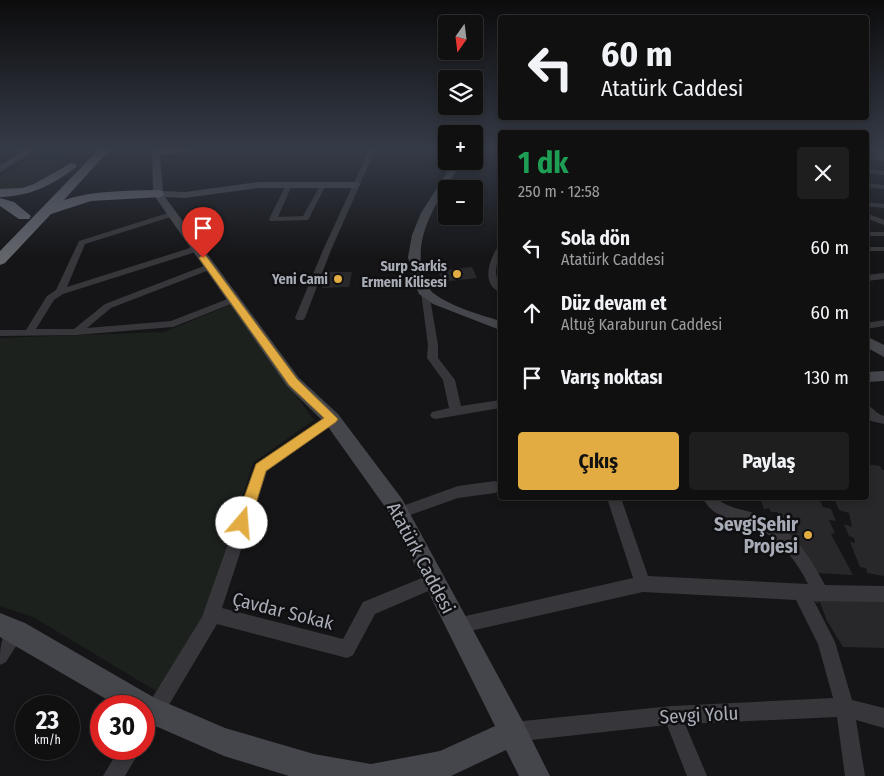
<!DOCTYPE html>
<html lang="tr">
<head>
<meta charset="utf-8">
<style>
	:root { --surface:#101011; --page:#1e1e1f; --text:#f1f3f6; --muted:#9c9d9f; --line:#303031; --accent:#e2ac42 }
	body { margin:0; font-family:"Fira Sans Condensed",sans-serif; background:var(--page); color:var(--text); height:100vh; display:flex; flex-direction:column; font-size:19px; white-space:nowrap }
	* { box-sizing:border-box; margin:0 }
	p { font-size:16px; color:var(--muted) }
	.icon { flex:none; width:28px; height:28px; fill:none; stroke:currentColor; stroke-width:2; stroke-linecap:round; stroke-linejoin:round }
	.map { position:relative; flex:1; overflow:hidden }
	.side { position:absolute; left:498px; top:130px; width:371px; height:370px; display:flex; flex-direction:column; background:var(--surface); border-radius:5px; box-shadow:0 2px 8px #0003,0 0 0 1px var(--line) }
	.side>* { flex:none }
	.top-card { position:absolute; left:498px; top:15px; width:371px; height:105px; border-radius:5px; box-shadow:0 2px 8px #0003,0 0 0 1px var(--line); background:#101011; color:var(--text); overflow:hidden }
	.needle { width:32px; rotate:194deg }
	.tools { position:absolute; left:438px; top:15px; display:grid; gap:10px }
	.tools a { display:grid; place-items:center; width:45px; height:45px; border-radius:5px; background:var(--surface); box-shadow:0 2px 8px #0003,0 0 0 1px var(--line); font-size:25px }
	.speed { position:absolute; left:15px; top:695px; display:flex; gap:10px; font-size:25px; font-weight:700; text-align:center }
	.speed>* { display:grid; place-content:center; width:65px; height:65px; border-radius:50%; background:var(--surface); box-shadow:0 2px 8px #0003,0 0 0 1px var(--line); line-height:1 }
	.speed small { font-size:12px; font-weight:400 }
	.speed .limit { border:8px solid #d22; background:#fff; color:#111 }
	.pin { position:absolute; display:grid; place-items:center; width:42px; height:42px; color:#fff; margin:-51px -21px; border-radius:50% 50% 50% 0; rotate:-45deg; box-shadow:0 0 5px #0007 }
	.pin .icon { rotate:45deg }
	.me { position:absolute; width:55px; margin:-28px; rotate:18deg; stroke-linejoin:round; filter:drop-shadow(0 0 4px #0008) }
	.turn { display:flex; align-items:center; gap:18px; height:105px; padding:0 20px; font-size:22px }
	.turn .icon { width:65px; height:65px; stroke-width:2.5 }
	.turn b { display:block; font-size:35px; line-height:42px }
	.round { display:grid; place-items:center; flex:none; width:52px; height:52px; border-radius:5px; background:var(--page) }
	.overview { display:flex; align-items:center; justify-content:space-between; height:85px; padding:0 20px }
	h1 { font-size:30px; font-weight:700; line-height:38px; color:#1e9e55 }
	.primary-button { display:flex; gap:10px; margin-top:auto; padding:10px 20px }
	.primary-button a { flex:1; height:58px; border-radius:5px; background:var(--accent); color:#111; font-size:20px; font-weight:700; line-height:58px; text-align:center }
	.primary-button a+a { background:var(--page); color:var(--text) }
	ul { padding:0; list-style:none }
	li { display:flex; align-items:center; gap:15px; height:65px; padding:0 20px }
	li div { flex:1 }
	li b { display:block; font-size:19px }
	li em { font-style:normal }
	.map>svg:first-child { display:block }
	.green { fill:#1c211d }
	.building { fill:#28282b }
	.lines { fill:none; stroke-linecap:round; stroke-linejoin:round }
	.street { fill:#37373b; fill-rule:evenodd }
	.secondary { fill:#45464b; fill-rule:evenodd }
	.highway { fill:#63656c; fill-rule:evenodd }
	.route { fill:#e2ac42; stroke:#93702b }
	.poi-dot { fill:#e2ac42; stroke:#101012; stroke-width:2 }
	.labels { text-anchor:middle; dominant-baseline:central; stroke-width:5; stroke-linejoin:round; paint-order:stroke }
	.far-poi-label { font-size:14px; font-weight:bold; fill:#a8acb6; stroke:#101012; text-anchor:end }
	.near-poi-label { font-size:19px; font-weight:bold; fill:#a8acb6; stroke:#101012; text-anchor:end }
	.near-street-label { font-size:19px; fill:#a8acb6; stroke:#101012 }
</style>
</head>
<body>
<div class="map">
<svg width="884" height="776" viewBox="0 0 884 776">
	<rect width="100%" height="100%" fill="#151517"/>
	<path class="green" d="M47 148H81C54 173 38 189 0 190V176Z
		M230 305 314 420 253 463 204 616 156 691 33 617 0 606V338L164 332Z"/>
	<path class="building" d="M472 267 477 278 442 282 438 271Z
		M327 272H352L349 287 322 288Z
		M866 464 880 466 882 470H884V576L867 573 866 568 860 567 850 542 855 543 854 538 849 536 844 524 852 527 849 513 839 510 834 498H866Z
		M760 498H819L823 507 831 509 836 521 829 520 835 533 831 534 853 575 817 573 786 538 773 518H781L777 512H771L769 508 764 509Z
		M814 600 884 601V648L843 647 827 621 820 602 816 603Z"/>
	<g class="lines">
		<path class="street" d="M0 148H10L0 152Z
			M370 148H376L331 250 305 318 303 320H297L295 318 323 250Z
			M866 155 884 157V161L866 159Z
			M866 169 884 171V175L866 173Z
			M289 183 292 185 278 217 303 216 321 184 326 185 308 220 270 221 269 219 286 185Z
			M866 183 884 185V189L866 187Z
			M866 202 884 204V208L866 206Z
			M171 212H174V216L85 244 67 287 193 247H199V251L63 294 54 300 36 329H74L105 304 209 264 212 265V269L111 308 87 328 171 321 230 298H236V302L173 327 76 335 0 336V330H26L47 296 56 290 79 241Z
			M866 213 884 220V225L866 218Z
			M866 232H884V236H866Z
			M866 247H884V251H866Z
			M497 248H500C500 256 496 263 496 272 496 279 500 284 500 292 481 284 489 261 497 248Z
			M884 273V279L866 281V275Z
			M425 289 429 292 438 345V358L455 380 461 406 500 400V408L436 419 432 418 430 415 432 412 449 408 443 380 427 358 428 345 421 292Z
			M884 320V326L866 329V323Z
			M866 405C873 407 876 414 884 416V424L871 421 866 417Z
			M332 415 336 416 338 419 336 422 267 471 222 608 343 639 363 602 434 573 440 576 442 581 440 586 375 614 353 655 347 658 217 624 151 735 144 738V711L202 617 256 464Z
			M495 481 500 483V491L495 493 458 498 399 519 394 517 392 513 394 509 458 486Z
			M607 498H621L648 576 808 584C796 560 781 541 756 527 736 517 714 521 703 498H717C726 508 743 509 756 514 793 528 807 552 825 585L884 586V602L814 601 835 642 852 700 884 708V728L856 720 865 776H845L837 717 685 724 707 776H687L667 725 513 742 506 739 503 732 506 725 513 722 672 706 833 698 818 644 796 600 643 592 457 634 451 632 449 626 451 620 457 618 633 578Z
			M16 623 22 626 25 632 6 662 0 665C0 649 0 631 16 623Z
			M119 749H141L125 776H103Z"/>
		<path class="secondary" d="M28 148H38L0 172V165Z
			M152 148H160V150L202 148 198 150 160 155 163 191 185 192 258 182H356L361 185 356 188H258L185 198 165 197 299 378 338 414 402 499 523 722 550 776H519L506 750 451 776H289L224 756 144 721V706H118L0 637V613L25 623 153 697 225 728 314 754 371 764 440 751 495 726 388 511 326 424 287 386 153 194Z
			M868 148H877L884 153V160Z
			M454 161H462C443 195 412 231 423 273 425 281 427 287 433 293 452 307 478 314 500 321V330L433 304 419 294 413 280 408 257 412 235 421 213Z
			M866 336 884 345V357L866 347Z
			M884 371V381L866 382V372Z"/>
		<path class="highway" d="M100 148H111L64 200C95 190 126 191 158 190L162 191 164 194 162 197 91 201 51 214 5 263 0 265V251Z
			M71 163 75 164 77 166 75 168C51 186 30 196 0 197V189L22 188 34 184Z
			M0 198 14 202 31 216 29 219H19L0 206Z"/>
	</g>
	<linearGradient id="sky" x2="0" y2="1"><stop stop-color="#0c0c0d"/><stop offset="0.58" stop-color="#353b47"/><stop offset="1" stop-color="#353b47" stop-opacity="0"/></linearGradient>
	<rect width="884" height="257" fill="url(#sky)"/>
	<path class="route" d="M203 255 206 256 297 379 338 419 336 422 266 471 250 523 247 527 242 529 237 527 235 523 256 464 324 418 289 385 199 258Z"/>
	<g class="poi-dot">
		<circle cx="457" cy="274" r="5"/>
		<circle cx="338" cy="279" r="5"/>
		<circle cx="808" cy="535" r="5"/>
	</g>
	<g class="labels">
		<g class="far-poi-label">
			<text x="447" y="266">Surp Sarkis<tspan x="447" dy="16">Ermeni Kilisesi</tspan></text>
			<text x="328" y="279">Yeni Cami</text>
		</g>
		<g class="near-poi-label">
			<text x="798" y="524">SevgiŞehir<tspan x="798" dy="22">Projesi</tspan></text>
		</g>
		<g class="near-street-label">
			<text transform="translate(421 558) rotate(62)">Atatürk Caddesi</text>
			<text transform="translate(283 611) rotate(14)">Çavdar Sokak</text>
			<text transform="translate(699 715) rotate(-3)">Sevgi Yolu</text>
		</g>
	</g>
</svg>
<div class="tools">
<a><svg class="needle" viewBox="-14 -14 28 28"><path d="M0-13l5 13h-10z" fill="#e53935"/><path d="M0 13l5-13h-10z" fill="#9c9d9f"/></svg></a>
<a><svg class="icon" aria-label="layers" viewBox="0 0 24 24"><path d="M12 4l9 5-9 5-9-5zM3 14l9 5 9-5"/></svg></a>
<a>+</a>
<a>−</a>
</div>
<div class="speed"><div>23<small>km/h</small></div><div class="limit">30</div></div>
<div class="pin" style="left:203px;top:258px;background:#d93025"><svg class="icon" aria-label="arrive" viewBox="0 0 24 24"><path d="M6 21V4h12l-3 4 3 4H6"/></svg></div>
<svg class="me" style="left:242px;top:523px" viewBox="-20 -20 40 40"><circle r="19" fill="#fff"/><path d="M0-13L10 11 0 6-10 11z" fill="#e2ac42"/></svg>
<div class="top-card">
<div class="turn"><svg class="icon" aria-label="left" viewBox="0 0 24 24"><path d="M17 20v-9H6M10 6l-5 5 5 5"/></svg><div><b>60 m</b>Atatürk Caddesi</div></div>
</div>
<section class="side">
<div class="overview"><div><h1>1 dk</h1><p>250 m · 12:58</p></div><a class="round"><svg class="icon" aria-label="close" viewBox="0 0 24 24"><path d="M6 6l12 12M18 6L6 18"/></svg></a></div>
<ul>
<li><svg class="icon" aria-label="left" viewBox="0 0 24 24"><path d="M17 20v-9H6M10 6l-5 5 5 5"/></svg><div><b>Sola dön</b><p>Atatürk Caddesi</p></div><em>60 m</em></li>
<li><svg class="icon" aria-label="ahead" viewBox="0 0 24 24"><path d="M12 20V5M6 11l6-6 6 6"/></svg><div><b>Düz devam et</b><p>Altuğ Karaburun Caddesi</p></div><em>60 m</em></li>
<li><svg class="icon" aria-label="arrive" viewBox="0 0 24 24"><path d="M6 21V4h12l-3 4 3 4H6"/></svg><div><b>Varış noktası</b></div><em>130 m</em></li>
</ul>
<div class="primary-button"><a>Çıkış</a><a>Paylaş</a></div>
</section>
</div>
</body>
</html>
